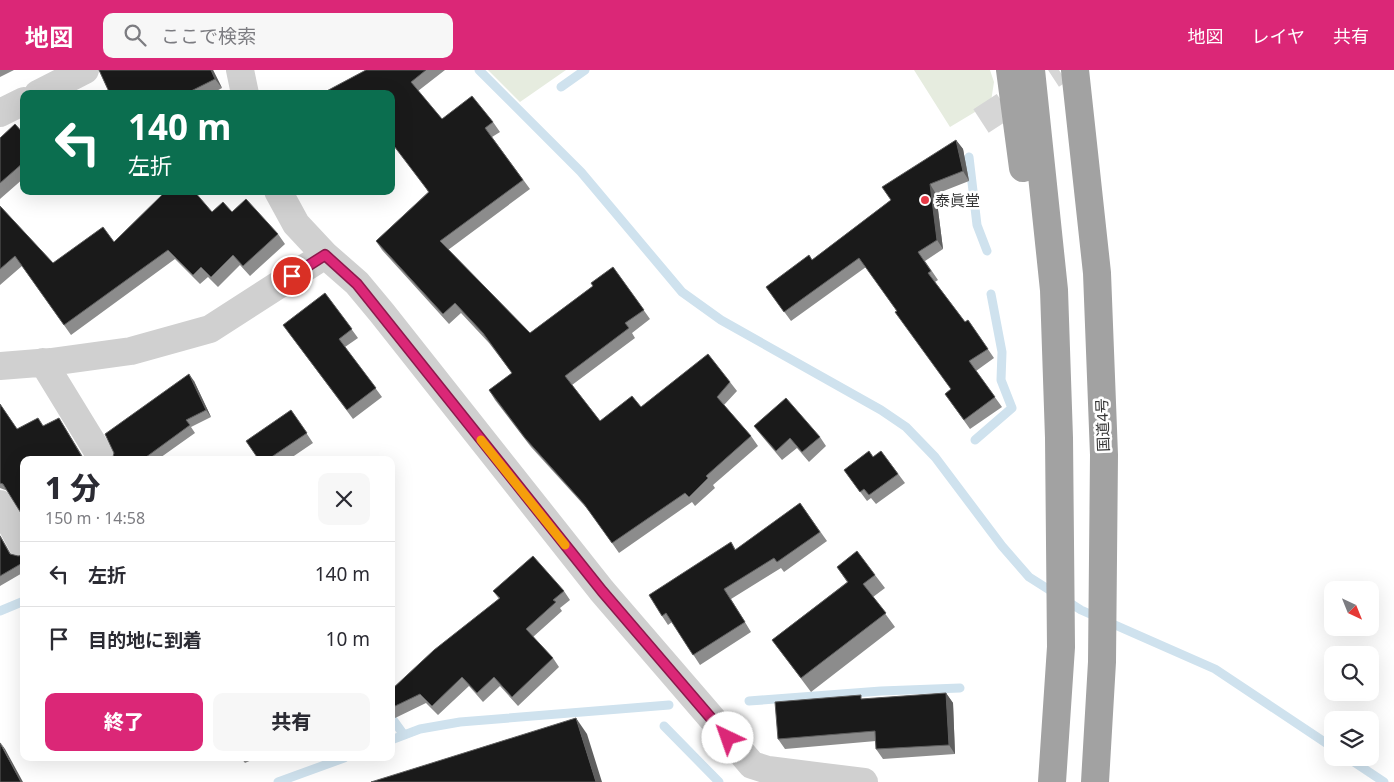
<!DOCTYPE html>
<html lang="ja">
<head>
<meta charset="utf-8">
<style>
	:root { --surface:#fff; --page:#f7f7f7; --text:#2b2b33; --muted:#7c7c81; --line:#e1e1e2; --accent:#db2777 }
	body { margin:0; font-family:"Noto Sans","Noto Sans JP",sans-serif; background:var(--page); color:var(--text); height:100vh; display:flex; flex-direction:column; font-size:19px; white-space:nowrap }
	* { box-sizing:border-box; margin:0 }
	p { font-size:16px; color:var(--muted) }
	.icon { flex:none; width:28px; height:28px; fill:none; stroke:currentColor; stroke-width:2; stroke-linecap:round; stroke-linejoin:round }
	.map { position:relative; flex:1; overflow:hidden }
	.details { position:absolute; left:20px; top:386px; width:375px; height:305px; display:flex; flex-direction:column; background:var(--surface); border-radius:10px; box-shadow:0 5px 20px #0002 }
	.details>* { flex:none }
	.banner { position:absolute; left:20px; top:20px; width:375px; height:105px; border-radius:10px; box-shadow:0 5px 20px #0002; background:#0b6e4f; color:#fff; overflow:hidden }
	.needle { width:32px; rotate:137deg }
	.buttons { position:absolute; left:1324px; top:511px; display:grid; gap:10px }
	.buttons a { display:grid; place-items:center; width:55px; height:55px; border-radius:10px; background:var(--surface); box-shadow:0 5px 20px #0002; font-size:25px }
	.pin { position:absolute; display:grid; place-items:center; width:42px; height:42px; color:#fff; margin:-21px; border:2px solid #fff; border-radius:50%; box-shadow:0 1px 5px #0007 }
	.me { position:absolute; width:55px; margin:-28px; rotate:318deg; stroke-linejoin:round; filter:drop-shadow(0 0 4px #0008) }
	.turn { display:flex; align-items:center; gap:18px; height:105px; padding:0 25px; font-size:22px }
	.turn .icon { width:65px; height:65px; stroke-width:2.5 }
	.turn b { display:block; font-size:35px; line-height:42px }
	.round { display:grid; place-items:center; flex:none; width:52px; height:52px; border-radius:10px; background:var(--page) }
	.summary { display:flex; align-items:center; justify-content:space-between; height:85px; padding:0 25px }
	h1 { font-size:30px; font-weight:800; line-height:38px }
	.action { display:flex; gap:10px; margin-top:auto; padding:10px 25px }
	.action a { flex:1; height:58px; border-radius:10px; background:var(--accent); color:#fff; font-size:20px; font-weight:800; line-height:58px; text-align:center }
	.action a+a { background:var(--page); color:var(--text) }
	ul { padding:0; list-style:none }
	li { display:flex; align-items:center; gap:15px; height:65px; padding:0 25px; border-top:1px solid var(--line) }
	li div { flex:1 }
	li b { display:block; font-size:19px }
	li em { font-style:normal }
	header { display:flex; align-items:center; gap:30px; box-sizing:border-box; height:70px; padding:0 25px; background:var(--accent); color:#fff }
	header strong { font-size:24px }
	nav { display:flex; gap:28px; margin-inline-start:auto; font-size:18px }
	.search { width:350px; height:45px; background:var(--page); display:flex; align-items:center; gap:12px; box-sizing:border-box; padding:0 18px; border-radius:10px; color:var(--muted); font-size:19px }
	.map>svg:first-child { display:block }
	.green { fill:#e6ecdf }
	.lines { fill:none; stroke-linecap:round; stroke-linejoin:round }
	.stream { stroke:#cfe2ee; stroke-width:9 }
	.minor-tunnel { stroke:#d6d6d6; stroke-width:28; stroke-dasharray:28 14; stroke-linecap:butt }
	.minor { stroke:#d0d0d0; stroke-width:28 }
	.trunk { stroke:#a2a2a2; stroke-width:28 }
	.wall { fill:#8c8c8c }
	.shaded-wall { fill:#5f5f5f }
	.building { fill:#1a1a1a; stroke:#5f5f5f }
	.route-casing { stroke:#8e194d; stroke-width:12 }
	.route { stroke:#db2777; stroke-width:9 }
	.slow { stroke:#f59e0b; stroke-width:9 }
	.poi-dot { fill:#e63946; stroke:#fff; stroke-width:2 }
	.labels { text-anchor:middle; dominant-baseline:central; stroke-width:5; stroke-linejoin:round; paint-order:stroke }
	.poi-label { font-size:15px; fill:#333; stroke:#fff; text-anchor:start }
	.street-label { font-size:15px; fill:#333; stroke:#fff }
</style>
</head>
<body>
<header>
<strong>地図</strong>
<div class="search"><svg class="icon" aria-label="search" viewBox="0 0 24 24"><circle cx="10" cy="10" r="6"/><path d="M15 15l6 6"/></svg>ここで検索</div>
<nav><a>地図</a><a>レイヤ</a><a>共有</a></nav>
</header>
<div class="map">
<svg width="1394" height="712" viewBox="0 0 1394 712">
	<rect width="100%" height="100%" fill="#fff"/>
	<path class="green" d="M488 0H566L520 32Z
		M914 0H990L994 12 990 38 975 42 950 57Z"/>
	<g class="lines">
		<path class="stream" d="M479 0 581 102 682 222 721 250 881 340 906 357 935 387 1002 476 1029 507 1081 540 1215 599 1332 677
			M561 17 585 0
			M969 87 977 155 987 181
			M975 370 1012 338 1001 310 1002 282 991 224
			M0 541 24 531
			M749 631 881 621 960 618
			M391 647 404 665
			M664 656 719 712
			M391 670 420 659 460 652 669 635
			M1348 688 1384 712
			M278 712 344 688"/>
		<path class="minor-tunnel" d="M981 51 1059 0"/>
		<path class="minor" d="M240 0 245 24
			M38 24 85 0
			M0 43 24 31
			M278 121 296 154 325 185 357 213 382 243 602 521 752 695 768 700 864 712
			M43 292 103 390
			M0 296 51 292 131 281 210 259 325 185
			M0 434 24 478"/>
		<path class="trunk" d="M1010 0 1023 98
			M1031 0 1054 220 1059 368 1061 577 1052 712
			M1075 0 1097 203 1104 385 1102 592 1095 712"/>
	</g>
	<path class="wall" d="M0 0H14L0 7Z
		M99 0H213L222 18 211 24H110Z
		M366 0H445L418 21 442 49 493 52 500 62 492 67 530 119 448 180 530 263 593 216 613 197 650 249 632 263 635 268 572 315 600 351 641 337 730 312 737 321 724 335 751 366 758 376 713 415 715 418 695 436 692 432 619 483 591 443 531 377 495 330 489 320 512 303 489 273 461 243 449 254 382 180 376 171 428 122Z
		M24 64V108L0 129V68Z
		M956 70 963 79 969 111 936 124 943 179 925 191 938 210 935 212 965 252 968 250 994 288 976 301 1002 337 970 359 945 324 951 319 866 197 791 251 766 217 812 190 891 130Z
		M0 136 53 193 114 172 212 142H232L278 164 285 174 250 206 240 195 218 217 208 207 200 214 175 189 71 265 22 196 0 215Z
		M325 223 358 268 345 277 382 327 353 349 289 263Z
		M194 311 211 347 191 357 195 363 157 390H112Z
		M0 334 17 359 44 356H64L85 390H24L8 421 0 418Z
		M291 340 313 373 288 390H259Z
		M754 356 820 367 826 376 809 392 797 378 782 390 761 365Z
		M881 381 905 413 876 434 871 428 867 431 844 400 873 387Z
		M800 433 827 471 784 502 781 498 731 529 751 562 700 595 672 552 668 555 662 546 731 472 736 480Z
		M0 465 11 484 18 486 24 485V502L0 516Z
		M837 497 875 505 885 518 873 527 895 557 811 622 772 570 847 512Z
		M493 521H564L570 530 560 538 562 541 533 567 553 588 559 597 518 636 500 616 483 632 469 616 438 645 426 633 391 650V620L499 529Z
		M946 623 953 633 955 684 883 689 876 679V671L785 679 778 669 864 629Z
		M241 688H256L245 693Z"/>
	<path class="shaded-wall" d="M211 0H213L222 18 215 9Z
		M956 70 963 79 969 111 963 101Z
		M930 114 936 124 943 179 937 170Z
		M189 304 194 311 211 347 206 340Z
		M946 623 953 633 955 684 949 675Z
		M576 648 587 664 602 712H596Z
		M0 672 5 679 23 712H21Z"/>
	<path class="building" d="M99 0H211L215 9 187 23V24H110Z
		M366 0H426L411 12 442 49 472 26 493 52 485 58 523 110 440 171 530 263 593 216 591 213 613 197 644 240 625 253 629 258 565 306 600 351 632 326 641 337 708 284 730 312 717 327 751 366 706 406 708 408 689 427 685 423 612 473 584 434 525 368 489 320 512 303 483 263 455 233 443 244 376 171 429 122 391 72V24H321Z
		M15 54 24 64V92L0 113V68Z
		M956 70 963 101 930 114 937 170 918 182 931 201 928 203 965 252 968 250 988 279 969 291 995 327 964 350 945 324 951 319 895 242 897 241 859 188 784 242 766 217 809 185 812 190 891 130 882 117Z
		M166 121H194L212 142 223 132 232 142 246 129 278 164 243 196 233 185 211 207 201 197 193 205 168 180 64 255 15 186 0 199V136L53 193 103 157 114 172Z
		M325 223 352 259 339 269 376 318 347 340 283 255Z
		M189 304 206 340 186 350 190 355 142 390H112L114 383 105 364Z
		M786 328 820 367 802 382 790 368 776 381 754 356Z
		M0 334 17 359 38 348 43 356 59 348 84 390H24V448L3 414 0 413Z
		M291 340 307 363 267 390H259L246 371Z
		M869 381 873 387 881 381 898 404 869 425 864 419 860 422 844 400Z
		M800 433 820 462 777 492 774 488 724 519 745 552 693 585 666 543 662 546 649 525 731 472 735 480Z
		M0 466 10 484 18 486 24 485V492L0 506Z
		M857 481 875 505 863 514 886 543 801 608 772 570 848 512 837 497Z
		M533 486 564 521 553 530 556 532 526 559 553 588 512 627 494 607 477 623 462 607 432 636 420 624 391 638V620L434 580 500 528 493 521Z
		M946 623 949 675 876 679 875 661 778 669 775 632 861 625V629Z
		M576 648 596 712H371Z
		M0 673 21 712H0Z"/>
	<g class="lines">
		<g class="route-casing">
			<path id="route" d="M292 206 325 185 357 214 602 521 728 668"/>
		</g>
		<use href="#route" class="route"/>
		<path class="slow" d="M481 370 565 475"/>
	</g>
	<circle class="poi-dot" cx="925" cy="130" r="5"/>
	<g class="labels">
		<g class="poi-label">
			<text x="935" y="130">泰眞堂</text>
		</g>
		<g class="street-label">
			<text transform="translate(1102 355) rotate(-92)">国道4号</text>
		</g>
	</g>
</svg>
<div class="buttons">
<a><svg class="needle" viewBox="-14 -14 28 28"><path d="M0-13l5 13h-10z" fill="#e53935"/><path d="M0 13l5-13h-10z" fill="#7c7c81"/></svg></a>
<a><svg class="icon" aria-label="search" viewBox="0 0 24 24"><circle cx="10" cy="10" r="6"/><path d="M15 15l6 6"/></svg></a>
<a><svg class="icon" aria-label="layers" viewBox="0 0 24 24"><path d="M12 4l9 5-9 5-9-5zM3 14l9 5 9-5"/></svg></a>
</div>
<div class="pin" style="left:292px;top:206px;background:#d93025"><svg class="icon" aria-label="arrive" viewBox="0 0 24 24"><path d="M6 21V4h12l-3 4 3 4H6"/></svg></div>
<svg class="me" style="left:728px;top:668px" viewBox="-20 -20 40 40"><circle r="19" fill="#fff"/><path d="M0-13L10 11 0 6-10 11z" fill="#db2777"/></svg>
<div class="banner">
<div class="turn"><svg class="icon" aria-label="left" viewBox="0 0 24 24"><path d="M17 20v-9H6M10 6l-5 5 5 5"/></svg><div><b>140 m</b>左折</div></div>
</div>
<section class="details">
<div class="summary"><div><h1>1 分</h1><p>150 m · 14:58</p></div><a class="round"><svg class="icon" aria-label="close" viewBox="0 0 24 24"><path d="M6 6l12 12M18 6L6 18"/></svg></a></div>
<ul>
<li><svg class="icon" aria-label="left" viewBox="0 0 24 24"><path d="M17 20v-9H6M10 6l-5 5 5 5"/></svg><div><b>左折</b></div><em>140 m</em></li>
<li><svg class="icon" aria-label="arrive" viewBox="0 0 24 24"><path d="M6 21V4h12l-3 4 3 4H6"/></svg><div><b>目的地に到着</b></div><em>10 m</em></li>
</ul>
<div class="action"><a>終了</a><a>共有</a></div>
</section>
</div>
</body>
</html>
